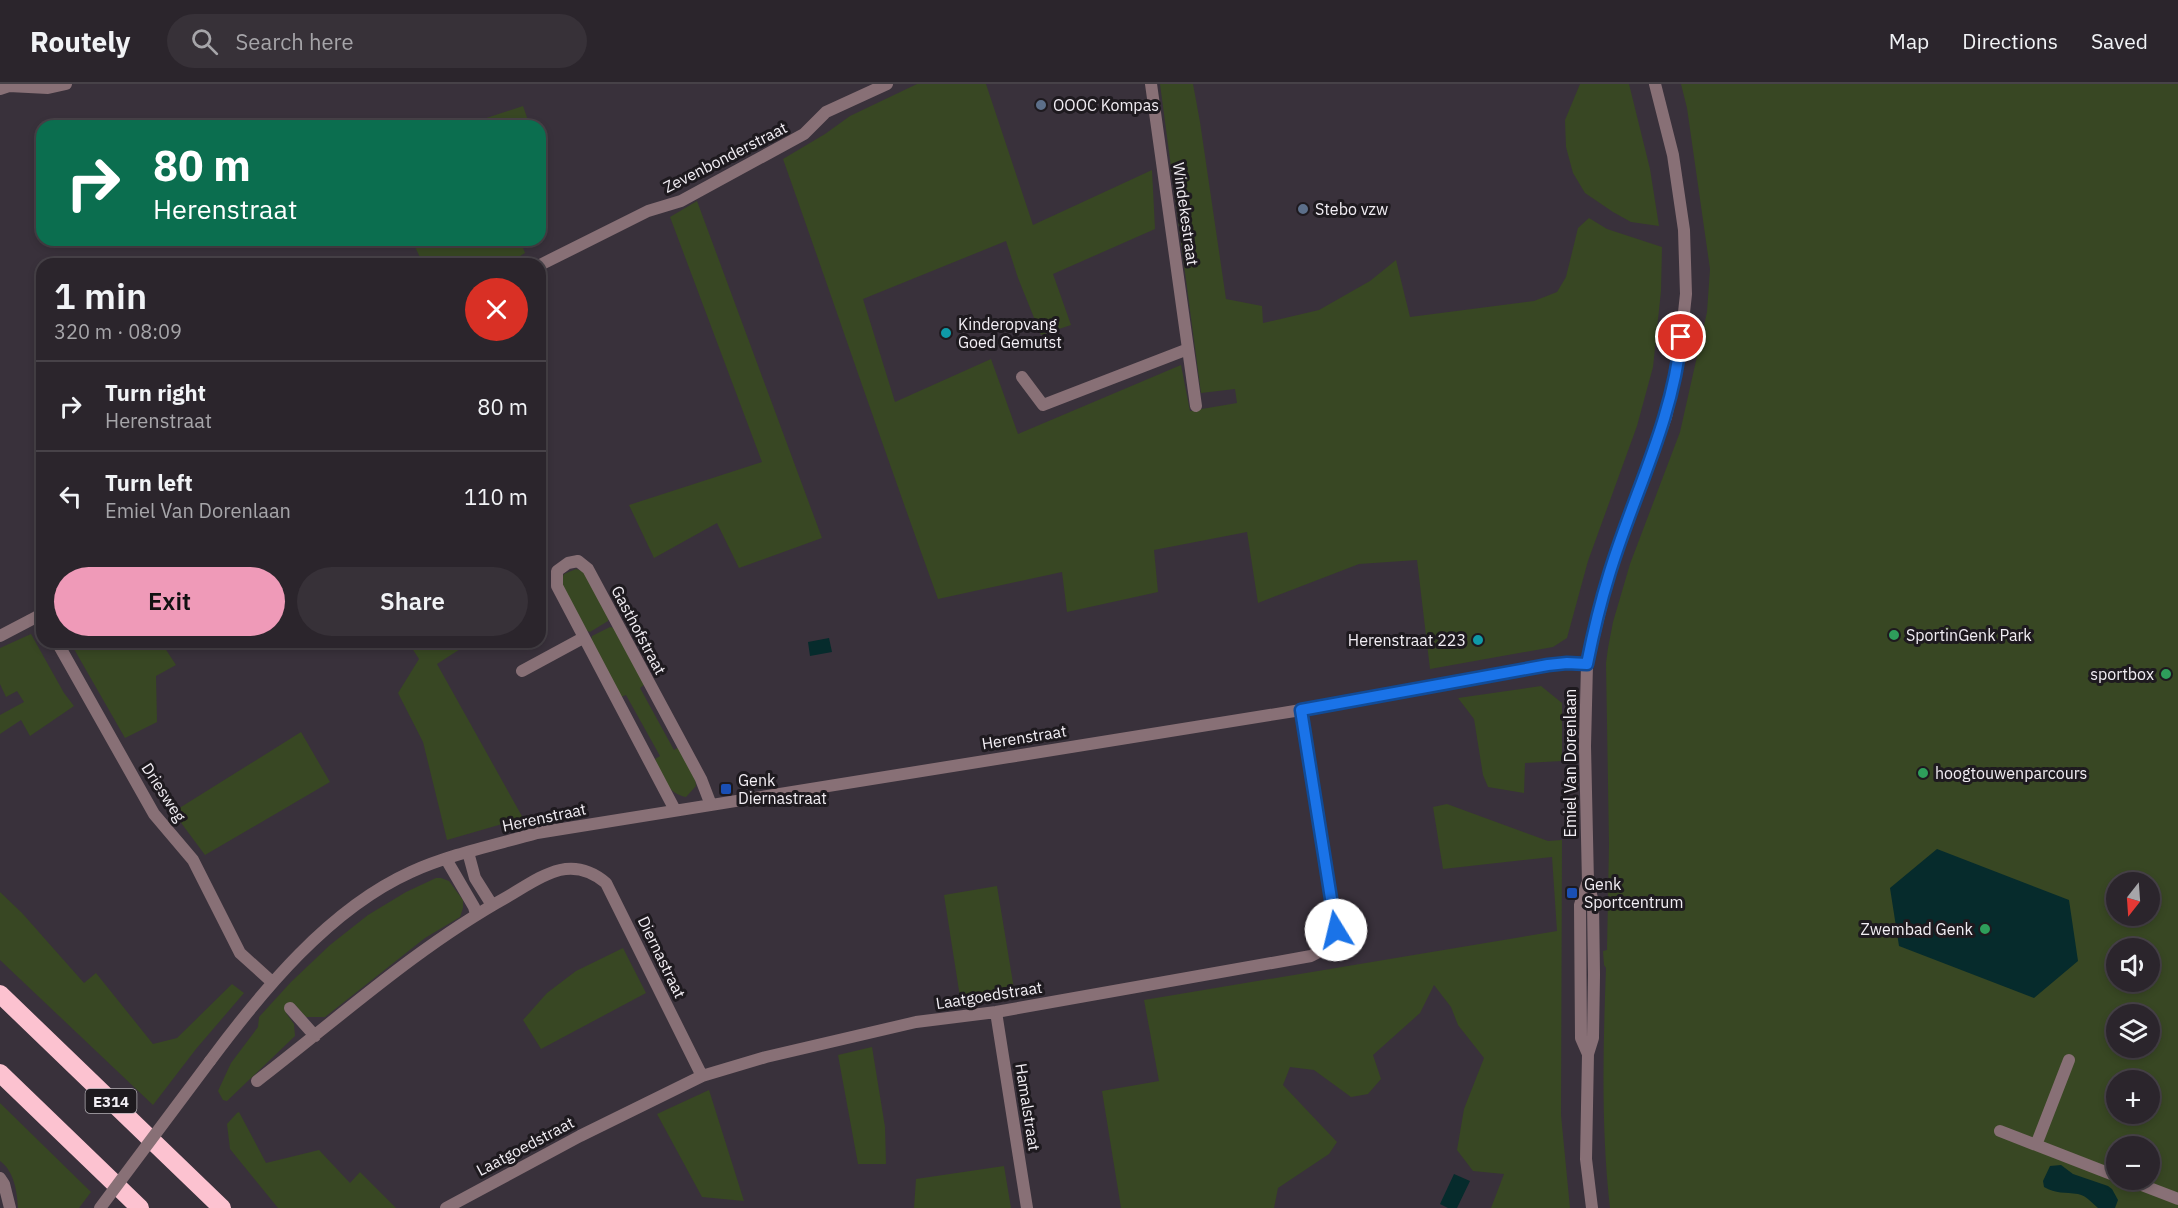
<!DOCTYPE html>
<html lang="en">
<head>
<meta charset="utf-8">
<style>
	:root { --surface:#2b252c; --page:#373138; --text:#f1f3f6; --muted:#a6a5a9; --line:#474248; --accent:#ef9ab8 }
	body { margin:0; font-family:"IBM Plex Sans",sans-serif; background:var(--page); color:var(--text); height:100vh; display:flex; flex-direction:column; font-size:22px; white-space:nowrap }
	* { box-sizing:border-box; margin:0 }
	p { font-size:20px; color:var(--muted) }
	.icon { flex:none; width:33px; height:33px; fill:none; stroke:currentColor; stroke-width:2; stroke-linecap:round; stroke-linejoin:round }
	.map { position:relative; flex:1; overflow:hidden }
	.drawer { position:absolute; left:36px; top:174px; width:510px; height:390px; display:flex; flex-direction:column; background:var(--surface); border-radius:18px; box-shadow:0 3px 9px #0003,0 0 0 2px var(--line) }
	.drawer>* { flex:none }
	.banner { position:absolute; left:36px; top:36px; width:510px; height:126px; border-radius:18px; box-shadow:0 3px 9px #0003,0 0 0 2px var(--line); background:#0b6e4f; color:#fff; overflow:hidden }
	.needle { width:39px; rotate:197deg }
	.controls { position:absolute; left:2106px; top:788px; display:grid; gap:12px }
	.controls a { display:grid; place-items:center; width:54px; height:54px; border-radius:50%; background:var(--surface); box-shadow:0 3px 9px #0003,0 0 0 2px var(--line); font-size:30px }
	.pin { position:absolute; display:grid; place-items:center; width:51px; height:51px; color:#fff; margin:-26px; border:3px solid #fff; border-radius:50%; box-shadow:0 2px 6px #0007 }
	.me { position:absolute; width:66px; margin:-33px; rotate:351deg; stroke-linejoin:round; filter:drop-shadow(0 0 4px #0008) }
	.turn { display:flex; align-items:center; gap:21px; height:126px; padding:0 18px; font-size:27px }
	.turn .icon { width:78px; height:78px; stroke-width:2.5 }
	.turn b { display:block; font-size:42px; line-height:51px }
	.round { display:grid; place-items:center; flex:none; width:63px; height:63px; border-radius:32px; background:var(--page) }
	.summary { display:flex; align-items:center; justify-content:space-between; height:102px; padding:0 18px }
	h1 { font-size:36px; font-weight:600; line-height:45px }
	.action { display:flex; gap:12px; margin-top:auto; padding:12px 18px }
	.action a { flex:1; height:69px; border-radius:36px; background:var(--accent); color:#111; font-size:24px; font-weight:600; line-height:69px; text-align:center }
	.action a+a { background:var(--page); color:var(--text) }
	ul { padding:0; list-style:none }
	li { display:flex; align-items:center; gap:18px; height:90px; padding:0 18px; border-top:2px solid var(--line) }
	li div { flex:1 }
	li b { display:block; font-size:22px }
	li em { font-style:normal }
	header { display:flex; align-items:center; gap:36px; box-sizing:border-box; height:84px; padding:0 30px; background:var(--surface); border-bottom:2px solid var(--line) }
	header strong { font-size:28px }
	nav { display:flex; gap:33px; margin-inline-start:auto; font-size:21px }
	.search { width:420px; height:54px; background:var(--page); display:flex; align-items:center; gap:15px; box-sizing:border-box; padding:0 21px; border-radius:33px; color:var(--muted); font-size:22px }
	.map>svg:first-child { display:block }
	.green { fill:#384723; fill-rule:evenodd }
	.water { fill:#062b2c }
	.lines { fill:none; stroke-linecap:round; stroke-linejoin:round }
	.pedestrian { stroke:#887076; stroke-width:12 }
	.minor { stroke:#887076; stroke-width:12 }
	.tertiary { stroke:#887076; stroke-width:12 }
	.motorway { stroke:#fcc2d0; stroke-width:18 }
	.minor-bridge { stroke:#887076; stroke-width:12 }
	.route-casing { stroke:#114b97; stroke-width:15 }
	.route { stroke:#1a73e8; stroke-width:10 }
	.service-dot { fill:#5c6f8a; stroke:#1e1a1f; stroke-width:2 }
	.culture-dot { fill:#0f9aa8; stroke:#1e1a1f; stroke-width:2 }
	.leisure-dot { fill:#2e9e5b; stroke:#1e1a1f; stroke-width:2 }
	.transit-dot { fill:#1a4fb4; stroke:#1e1a1f; stroke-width:2 }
	.labels { text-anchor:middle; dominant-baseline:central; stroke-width:6; stroke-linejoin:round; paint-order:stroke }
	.shield { fill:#1e1a1f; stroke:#b2aeb4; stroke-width:1.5 }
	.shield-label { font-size:15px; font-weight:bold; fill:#f2eef4 }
	.poi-label { font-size:16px; fill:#f2eef4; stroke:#1e1a1f; text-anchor:start }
	.street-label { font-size:16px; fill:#f2eef4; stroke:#1e1a1f }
</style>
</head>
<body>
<header>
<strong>Routely</strong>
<div class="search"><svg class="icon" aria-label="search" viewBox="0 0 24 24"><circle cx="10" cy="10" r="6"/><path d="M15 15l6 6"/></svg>Search here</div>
<nav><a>Map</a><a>Directions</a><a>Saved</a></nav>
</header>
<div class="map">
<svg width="2178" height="1124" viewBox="0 0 2178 1124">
	<rect width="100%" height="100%" fill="#39313b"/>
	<path class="green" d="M917 0H986L1033 141 1152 86 1155 145 1053 190 1071 241 1041 251 1018 194 1006 157 863 215 895 318 991 275 1018 350 1181 281 1190 327 1237 319 1235 305 1201 309 1160 0H1193L1200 38 1226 215 1262 222 1263 239 1319 226 1370 197 1396 176 1410 233 1534 217 1557 208 1566 193 1578 144 1589 134 1607 145 1662 163 1661 207 1653 283 1637 342 1588 477 1567 554 1553 563 1430 585 1417 476 1359 480 1258 519 1247 448 1154 466 1158 508 1067 528 1062 488 938 515C885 369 835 222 783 75L825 50 850 32Z
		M1580 0H1629L1650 85 1659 142 1631 138 1613 128 1585 109 1573 89 1566 63 1565 36Z
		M1681 0H2178V1124H1610C1601 1045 1603 964 1606 884L1604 881 1603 867 1607 866 1609 760 1606 579 1608 564 1613 538 1630 480 1680 348 1707 228 1710 185 1687 24ZM2116 798H2150V831H2116ZM2116 864H2150V897H2116ZM2116 930H2150V963H2116ZM2116 996H2150V1029H2116ZM2116 1062H2150V1095H2116Z
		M523 22 530 42H462Z
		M697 117 822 454 739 484 717 439 654 474 629 421 762 378 670 133Z
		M412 156H520L525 169 507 180H423Z
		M576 485 585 488 609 532 608 537 590 548 585 546 562 503 561 497 564 490Z
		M610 543 615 544 645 600 640 604 674 666 679 663 695 694 696 702 686 713C666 709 663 692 655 675L660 672 626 611 621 613 591 557 592 552Z
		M31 550 64 609 74 622 30 652 21 636 0 650V631L24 618 17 607 6 613 0 600V564Z
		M70 558H161L176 581 156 592 157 638 125 654Z
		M408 558H471L437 580 523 734 447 756 423 658 398 609 419 575Z
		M1541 602 1562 619V677L1525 679 1524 709 1488 703 1483 691 1474 635 1458 614Z
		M301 648 330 698 205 771 173 728Z
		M1447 720 1548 757 1562 756 1561 1031 1570 1124H1491L1504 1090 1473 1087 1457 1066 1464 1025 1484 974 1458 941 1451 923 1434 901 1420 929 1373 971 1381 995 1368 1010 1351 1013 1314 986 1290 983 1283 1001 1337 1058 1329 1070 1278 1104 1274 1124H1121L1102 1007 1159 997 1144 916 1557 847 1552 773 1443 785 1433 723Z
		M436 794H441L449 797 457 808 463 816V824L460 833 425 854 325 933H306L295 921 286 929 294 940 295 952 227 1017 223 1016 218 1007 231 979 258 943 259 933 291 898 330 861 368 831 406 808Z
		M997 802 1014 905 960 913 944 811Z
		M0 808 22 829 84 899 96 889 153 960 177 954 232 900 244 909 196 965 153 1021 0 876Z
		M623 864 646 909 541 965 523 936 547 909 576 887Z
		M872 963 885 1043 886 1080H858L838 971Z
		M709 1006 744 1117 702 1113 657 1030Z
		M0 1019 91 1108 79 1124H18C17 1107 14 1087 0 1077Z
		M239 1028 266 1079 319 1066 350 1099 360 1088 396 1124H278L230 1065 227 1040 237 1029Z
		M1004 1082 1011 1124H914L916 1095Z"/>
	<path class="water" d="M829 554 832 568 810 572 808 558Z
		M1937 765 2069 816 2078 877 2034 914 1899 862 1890 804Z
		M2061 1081 2073 1090 2108 1102 2112 1105 2118 1116 2115 1124H2098C2092 1119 2087 1112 2078 1110 2065 1108 2056 1110 2044 1103L2043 1097 2050 1082Z
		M1454 1090 1470 1097 1457 1124H1448L1440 1120Z"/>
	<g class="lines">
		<path class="pedestrian" d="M2000 1047 2116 1092
			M2036 1061 2069 976
			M2126 1095 2178 1115"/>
		<path class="minor" d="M1151 0 1196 322
			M0 5 9 2 48 4 66 0
			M540 181 648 127 681 117 804 50 826 28 887 0
			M1022 293 1043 321 1188 265
			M0 552 42 530
			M57 558 154 730 193 776 240 869 272 898
			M522 587 583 554
			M675 726 557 502V487L568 479 578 477 588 485 701 695 711 721
			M468 768 475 794 492 821
			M446 775 474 823 476 830
			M290 924 315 952
			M996 928 1027 1124
			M210 977C262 907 329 825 411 788 451 770 495 761 537 749L1301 626 1548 581 1567 579 1587 580
			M257 997C339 934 417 863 507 813 523 804 542 790 560 786 578 782 593 788 606 799L702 992
			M0 1094 4 1100 10 1124
			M446 1124 580 1052 702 992 766 973 916 938 996 928 1311 872 1328 863 1336 846 1301 626"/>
		<path class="tertiary" d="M1587 800 1580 821 1581 954 1588 970
			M1592 1124 1586 1075 1588 970 1593 954 1594 891 1593 818 1588 799 1585 662 1587 580 1609 490 1666 333 1679 275 1686 210 1684 146 1673 71 1655 0"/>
		<path class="motorway" d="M0 910 222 1124
			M0 989 140 1124"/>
		<path class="minor-bridge" d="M100 1124 210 977"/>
	</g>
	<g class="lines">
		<g class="route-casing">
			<path id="route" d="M1336 846 1301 626 1548 581 1567 579 1587 580C1593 550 1600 520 1609 491 1633 411 1673 337 1681 253"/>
		</g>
		<use href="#route" class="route"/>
	</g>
	<g class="service-dot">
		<circle cx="1041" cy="21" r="6"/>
		<circle cx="1303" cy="125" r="6"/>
	</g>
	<g class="culture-dot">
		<circle cx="946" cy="249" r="6"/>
		<circle cx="1478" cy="556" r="6"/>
	</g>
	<g class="leisure-dot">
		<circle cx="1894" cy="551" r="6"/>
		<circle cx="2166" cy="590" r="6"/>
		<circle cx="1923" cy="689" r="6"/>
		<circle cx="1985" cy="845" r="6"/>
	</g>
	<g class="transit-dot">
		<rect x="720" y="699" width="12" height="12" rx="3"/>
		<rect x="1566" y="803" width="12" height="12" rx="3"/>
	</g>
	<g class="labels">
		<rect class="shield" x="85.5" y="1005" width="51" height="24" rx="4.5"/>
		<g class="shield-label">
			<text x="111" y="1017">E314</text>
		</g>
		<g class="poi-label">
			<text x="1053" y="21">OOOC Kompas</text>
			<text x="1315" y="125">Stebo vzw</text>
			<text x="958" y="240">Kinderopvang<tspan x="958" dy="18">Goed Gemutst</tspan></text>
			<text x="1906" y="551">SportinGenk Park</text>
			<text x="1466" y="556" text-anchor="end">Herenstraat 223</text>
			<text x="2154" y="590" text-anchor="end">sportbox</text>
			<text x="1935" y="689">hoogtouwenparcours</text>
			<text x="738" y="696">Genk<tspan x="738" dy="18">Diernastraat</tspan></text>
			<text x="1584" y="800">Genk<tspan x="1584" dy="18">Sportcentrum</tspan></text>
			<text x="1973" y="845" text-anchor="end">Zwembad Genk</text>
		</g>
		<g class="street-label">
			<text transform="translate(725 73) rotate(-27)">Zevenbonderstraat</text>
			<text transform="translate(1186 130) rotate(82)">Windekestraat</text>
			<text transform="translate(639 546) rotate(62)">Gasthofstraat</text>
			<text transform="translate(1024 653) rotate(-9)">Herenstraat</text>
			<text transform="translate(1570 679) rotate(-90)">Emiel Van Dorenlaan</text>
			<text transform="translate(164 708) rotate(57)">Driesweg</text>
			<text transform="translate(544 733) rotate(-12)">Herenstraat</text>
			<text transform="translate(662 873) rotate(64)">Diernastraat</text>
			<text transform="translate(989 911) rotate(-9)">Laatgoedstraat</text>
			<text transform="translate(1028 1023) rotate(81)">Hamalstraat</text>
			<text transform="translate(525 1062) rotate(-28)">Laatgoedstraat</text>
		</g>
	</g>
</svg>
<div class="controls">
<a><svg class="needle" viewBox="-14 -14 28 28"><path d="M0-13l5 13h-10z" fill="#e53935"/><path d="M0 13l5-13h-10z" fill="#a6a5a9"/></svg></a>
<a><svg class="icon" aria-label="sound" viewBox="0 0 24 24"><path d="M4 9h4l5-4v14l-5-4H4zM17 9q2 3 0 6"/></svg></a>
<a><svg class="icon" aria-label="layers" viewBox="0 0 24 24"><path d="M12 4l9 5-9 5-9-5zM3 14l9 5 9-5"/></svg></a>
<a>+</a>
<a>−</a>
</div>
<div class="pin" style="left:1681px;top:253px;background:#d93025"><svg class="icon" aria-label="arrive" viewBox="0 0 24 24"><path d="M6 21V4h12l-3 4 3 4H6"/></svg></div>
<svg class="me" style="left:1336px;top:846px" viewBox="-20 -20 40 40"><circle r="19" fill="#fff"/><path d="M0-13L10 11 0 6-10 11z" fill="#1a73e8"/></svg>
<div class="banner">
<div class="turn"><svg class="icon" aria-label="right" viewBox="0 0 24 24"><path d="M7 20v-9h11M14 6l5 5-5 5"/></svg><div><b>80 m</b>Herenstraat</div></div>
</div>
<section class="drawer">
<div class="summary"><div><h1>1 min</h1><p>320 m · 08:09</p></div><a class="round" style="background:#d93025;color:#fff"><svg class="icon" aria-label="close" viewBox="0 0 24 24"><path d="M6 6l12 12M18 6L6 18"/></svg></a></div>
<ul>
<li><svg class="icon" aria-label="right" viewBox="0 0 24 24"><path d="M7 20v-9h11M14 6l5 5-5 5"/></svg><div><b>Turn right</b><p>Herenstraat</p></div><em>80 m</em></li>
<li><svg class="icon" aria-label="left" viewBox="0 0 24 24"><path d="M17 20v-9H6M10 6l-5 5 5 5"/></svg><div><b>Turn left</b><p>Emiel Van Dorenlaan</p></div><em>110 m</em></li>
</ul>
<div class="action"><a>Exit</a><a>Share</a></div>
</section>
</div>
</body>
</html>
